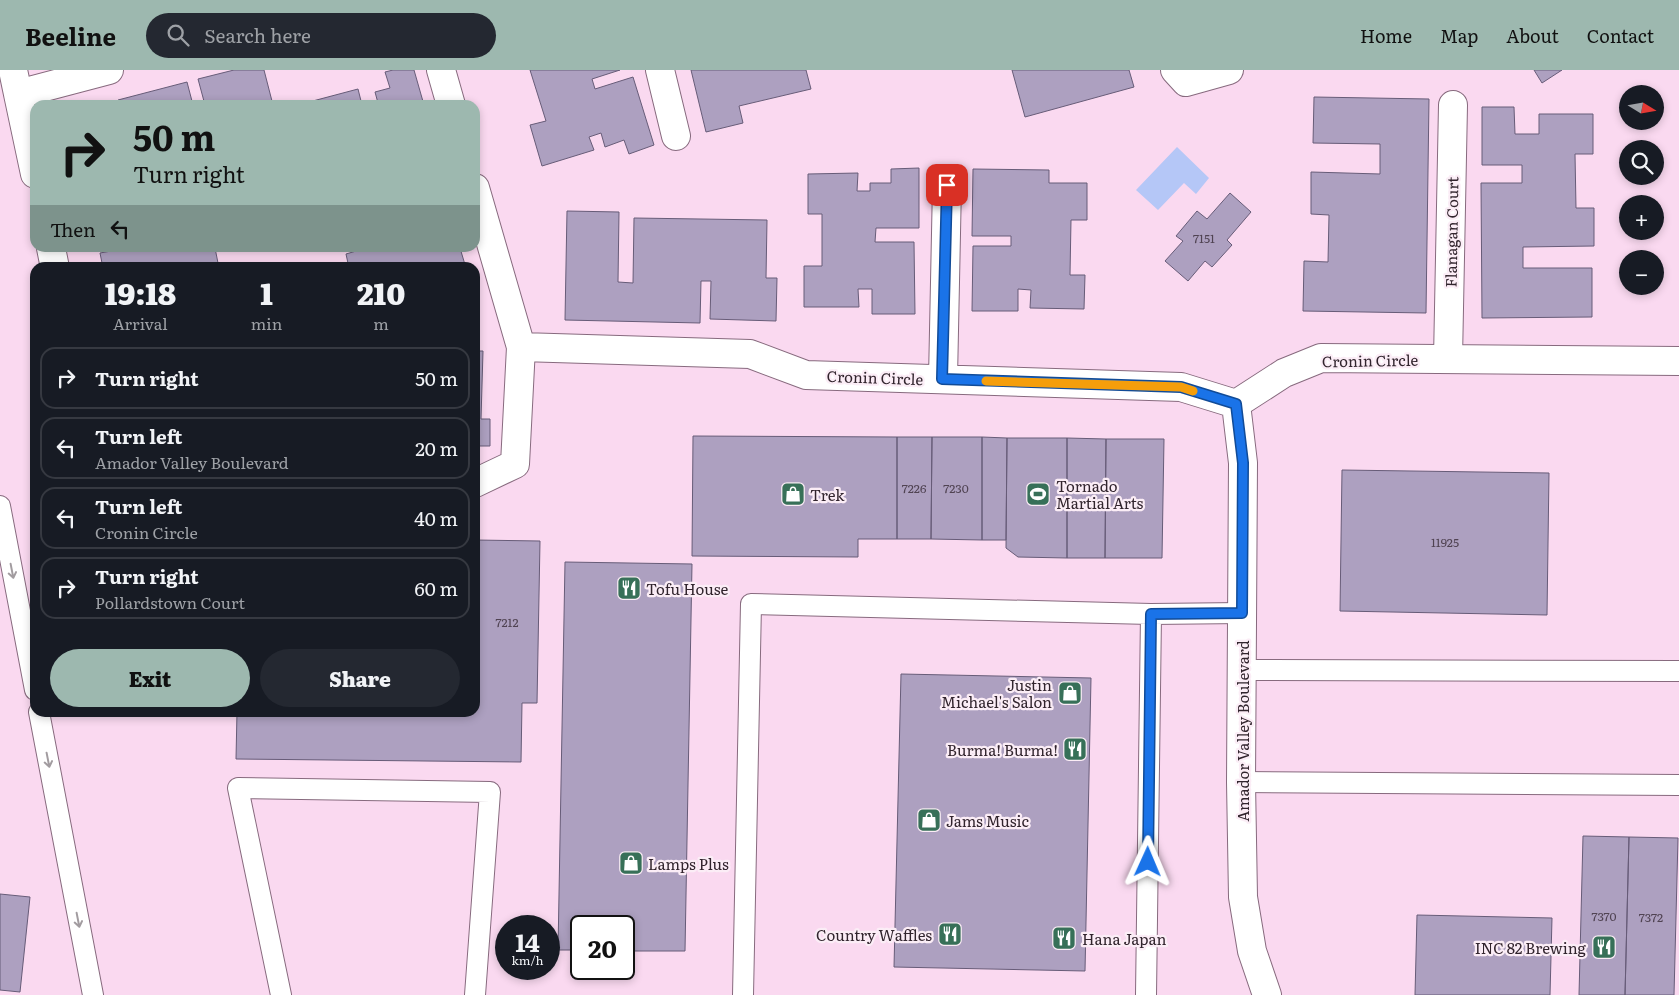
<!DOCTYPE html>
<html lang="en">
<head>
<meta charset="utf-8">
<style>
	:root { --surface:#171b24; --page:#242831; --text:#f1f3f6; --muted:#9ea1a6; --line:#363941; --accent:#9db8af }
	body { margin:0; font-family:Literata,serif; background:var(--page); color:var(--text); height:100vh; display:flex; flex-direction:column; font-size:19px; white-space:nowrap }
	* { box-sizing:border-box; margin:0 }
	p { font-size:16px; color:var(--muted) }
	.icon { flex:none; width:28px; height:28px; fill:none; stroke:currentColor; stroke-width:2; stroke-linecap:round; stroke-linejoin:round }
	.map { position:relative; flex:1; overflow:hidden }
	.panel { position:absolute; left:30px; top:192px; width:450px; height:455px; display:flex; flex-direction:column; background:var(--surface); border-radius:15px; box-shadow:0 2px 8px #0003 }
	.panel>* { flex:none }
	.top-card { position:absolute; left:30px; top:30px; width:450px; height:152px; border-radius:15px; box-shadow:0 2px 8px #0003; background:#9db8af; color:#111; overflow:hidden }
	.needle { width:32px; rotate:101deg }
	.buttons { position:absolute; left:1619px; top:15px; display:grid; gap:10px }
	.buttons a { display:grid; place-items:center; width:45px; height:45px; border-radius:50%; background:var(--surface); box-shadow:0 2px 8px #0003; font-size:25px }
	.speed { position:absolute; left:495px; top:845px; display:flex; gap:10px; font-size:25px; font-weight:700; text-align:center }
	.speed>* { display:grid; place-content:center; width:65px; height:65px; border-radius:50%; background:var(--surface); box-shadow:0 2px 8px #0003; line-height:1 }
	.speed small { font-size:12px; font-weight:400 }
	.speed .limit { border:2px solid #111; border-radius:8px; background:#fff; color:#111 }
	.pin { position:absolute; display:grid; place-items:center; width:42px; height:42px; color:#fff; margin:-21px; border-radius:10px; box-shadow:0 2px 8px #0006 }
	.me { position:absolute; width:55px; margin:-28px; rotate:1deg; stroke-linejoin:round; filter:drop-shadow(0 0 4px #0008) }
	.turn { display:flex; align-items:center; gap:18px; height:105px; padding:0 20px; font-size:22px }
	.turn .icon { width:65px; height:65px; stroke-width:2.5 }
	.turn b { display:block; font-size:35px; line-height:42px }
	.then { display:flex; align-items:center; height:48px; padding:0 20px; background:#0003; gap:10px; font-size:19px }
	.eta { display:flex; justify-content:space-evenly; align-items:center; height:85px; text-align:center }
	.eta b { font-size:30px; font-weight:800; line-height:35px }
	.button { display:flex; gap:10px; margin-top:auto; padding:10px 20px }
	.button a { flex:1; height:58px; border-radius:30px; background:var(--accent); color:#111; font-size:20px; font-weight:800; line-height:58px; text-align:center }
	.button a+a { background:var(--page); color:var(--text) }
	ul { padding:0; list-style:none }
	li { display:flex; align-items:center; gap:15px; height:62px; margin:0 10px 8px; padding:0 10px; border:2px solid var(--line); border-radius:15px }
	li div { flex:1 }
	li b { display:block; font-size:19px }
	li em { font-style:normal }
	header { display:flex; align-items:center; gap:30px; box-sizing:border-box; height:70px; padding:0 25px; background:var(--accent); color:#111 }
	header strong { font-size:24px }
	nav { display:flex; gap:28px; margin-inline-start:auto; font-size:18px }
	.search { width:350px; height:45px; background:var(--page); display:flex; align-items:center; gap:12px; box-sizing:border-box; padding:0 18px; border-radius:28px; color:var(--muted); font-size:19px }
	.map>svg:first-child { display:block }
	.water { fill:#b5c7f7 }
	.building { fill:#ada0c0; stroke:#675c78 }
	.lines { fill:none; stroke-linecap:round; stroke-linejoin:round }
	.service-casing { stroke:#876a7e; stroke-width:22 }
	.minor-casing { stroke:#876a7e; stroke-width:30 }
	.service { stroke:#fff; stroke-width:20 }
	.minor { stroke:#fff; stroke-width:28 }
	.oneway { stroke:#a29ca0 }
	.route-casing { stroke:#114b97; stroke-width:12 }
	.route { stroke:#1a73e8; stroke-width:9 }
	.slow { stroke:#f59e0b; stroke-width:9 }
	.labels { text-anchor:middle; dominant-baseline:central; stroke-width:4.5; stroke-linejoin:round; paint-order:stroke }
	.number-label { font-size:12px; fill:#504352 }
	.street-label { font-size:15px; fill:#31242d; stroke:#fbedf6 }
	.poi-label { font-size:15px; fill:#31242d; stroke:#fbedf6; text-anchor:start }
</style>
</head>
<body>
<header>
<strong>Beeline</strong>
<div class="search"><svg class="icon" aria-label="search" viewBox="0 0 24 24"><circle cx="10" cy="10" r="6"/><path d="M15 15l6 6"/></svg>Search here</div>
<nav><a>Home</a><a>Map</a><a>About</a><a>Contact</a></nav>
</header>
<div class="map">
<svg width="1679" height="925" viewBox="0 0 1679 925">
	<rect width="100%" height="100%" fill="#fad9f0"/>
	<path class="water" d="M1177 77 1209 108 1196 124 1184 113 1158 140 1136 120Z"/>
	<path class="building" d="M234 0H264L273 35H205L198 9Z
		M393 0H414L424 35H371L378 33 375 22 390 18 385 2Z
		M530 0H620L592 9 595 19 633 7 654 75 629 84 624 70 605 77 601 63 589 67 594 80 542 96 530 55 546 51Z
		M691 0H806L811 19 739 36 743 53 706 62Z
		M1012 0H1129L1134 17 1025 47Z
		M1534 0H1562L1542 13Z
		M187 12 193 35H119L118 30Z
		M358 19 362 35H310L309 32Z
		M1314 27 1429 29 1426 243 1303 241 1304 191 1328 192 1329 145 1311 144V102L1380 104V74L1313 73Z
		M1482 37H1514L1515 64H1539V44H1593V84H1575L1576 138H1594V176L1523 177V198H1592V247L1482 248 1481 113H1522V95H1482Z
		M919 98V158H876L875 172H914L915 244H872V219H858L859 237H804V196H822V144H808V104L858 103 857 121H870V113H891V99Z
		M973 99 1049 100V113H1087V150H1071L1070 205H1085L1084 239 1030 238 1031 220 1018 219V241H972L973 176H1011V166H972Z
		M1230 123 1251 142 1227 170 1232 175 1212 197 1205 191 1188 211 1165 191 1183 171 1176 166 1197 141 1207 149Z
		M567 141 619 142 618 212 633 213 634 148 767 150 766 208H777L776 251 710 249 711 211H701L700 253 565 250Z
		M128 178H215L219 198H103L100 183Z
		M363 178H460L466 198H349L346 184 363 179Z
		M475 263V281H483L481 349H490V376H475Z
		M693 366 897 367V469H858V487L692 486Z
		M897 367H932L931 469H897Z
		M932 367H982V470L931 469Z
		M982 367 1007 368 1006 470H982Z
		M1007 368H1067V488L1018 487 1006 478Z
		M1067 368 1106 369 1105 488H1067Z
		M1106 369H1164L1162 488H1105Z
		M1342 400 1549 403 1547 545 1340 541Z
		M475 470 540 471 537 633H522L521 692 236 689 237 642H475Z
		M565 492 692 494 685 881H624V856H581V880H558Z
		M901 604 1091 608 1085 901 894 897Z
		M1583 766 1629 767 1625 925H1579Z
		M1629 767 1678 768 1674 925H1625Z
		M0 824 30 827 20 922 0 920Z
		M1417 845 1552 848 1550 925H1415Z"/>
	<g class="lines">
		<g class="service-casing">
			<path id="service" d="M0 436 35 620
				M1151 544 1243 543
				M1242 600 1679 601
				M39 642 93 925
				M1241 712 1679 715
				M281 925 238 718 490 722 475 925
				M743 925 751 534 1151 544 1146 925"/>
		</g>
		<g class="minor-casing">
			<path id="minor" d="M13 0 18 24
				M441 0 451 35
				M660 0 676 66
				M1175 0 1186 12 1229 0
				M35 104 18 24 109 0
				M475 118 521 277
				M51 178 55 198
				M1448 289 1453 35
				M943 309 947 115
				M1236 334 1243 393 1241 712 1243 827 1252 881 1267 925
				M1236 334 1284 303 1321 288 1679 291
				M475 413 515 394 521 277 750 284 806 305 1181 317 1236 334"/>
		</g>
		<use href="#service" class="service"/>
		<use href="#minor" class="minor"/>
	</g>
	<defs><path id="oneway-shaft" d="M-6 0H5M1.5-3L5.5 0L1.5 3" fill="none" stroke-width="1.6" stroke-linecap="round" stroke-linejoin="round" transform="scale(1.25)"/></defs>
	<g class="oneway">
		<use href="#oneway-shaft" transform="translate(12 501) rotate(79)"/>
		<use href="#oneway-shaft" transform="translate(48 690) rotate(79)"/>
		<use href="#oneway-shaft" transform="translate(78 850) rotate(79)"/>
	</g>
	<g class="lines">
		<g class="route-casing">
			<path id="route" d="M947 115 942 309 1181 317 1236 334 1243 393 1242 543 1151 544 1148 792"/>
		</g>
		<use href="#route" class="route"/>
		<path class="slow" d="M986 311 1181 317 1193 321"/>
	</g>
	<defs>
		<g id="shop-square" transform="scale(1.25)"><rect x="-9" y="-9" width="18" height="18" rx="4" fill="#377058" stroke="#fbedf6"/><path d="M-5-2.5h2.3a2.7 3.5 0 0 1 5.4 0H5L5.5 6h-11ZM-1.5-2.5h3a1.5 2.3 0 0 0-3 0Z" fill="#fff"/></g>
		<g id="stadium-square" transform="scale(1.25)"><rect x="-9" y="-9" width="18" height="18" rx="4" fill="#377058" stroke="#fbedf6"/><path d="M0-5a6.5 5 0 1 0 0 10a6.5 5 0 1 0 0-10ZM-3.5-1.8h7v3.6h-7Z" fill="#fff"/></g>
		<g id="restaurant-square" transform="scale(1.25)"><rect x="-9" y="-9" width="18" height="18" rx="4" fill="#377058" stroke="#fbedf6"/><path d="M-5-6h1v4h1v-4h1v4h1v-4h1v5L-1.5 .5V6h-2V.5L-5-1ZM5-6V6H3V1.5H1.5Q1.5-4 5-6Z" fill="#fff"/></g>
	</defs>
	<g fill-rule="evenodd">
		<use href="#shop-square" x="793" y="424"/>
		<use href="#stadium-square" x="1038" y="424"/>
		<use href="#restaurant-square" x="629" y="518"/>
		<use href="#shop-square" x="1070" y="623"/>
		<use href="#restaurant-square" x="1075" y="679"/>
		<use href="#shop-square" x="929" y="750"/>
		<use href="#shop-square" x="631" y="793"/>
		<use href="#restaurant-square" x="950" y="864"/>
		<use href="#restaurant-square" x="1064" y="868"/>
		<use href="#restaurant-square" x="1604" y="877"/>
	</g>
	<g class="labels">
		<g class="number-label">
			<text x="1204" y="168">7151</text>
			<text x="914" y="418">7226</text>
			<text x="956" y="418">7230</text>
			<text x="1445" y="472">11925</text>
			<text x="507" y="552">7212</text>
			<text x="1604" y="846">7370</text>
			<text x="1651" y="847">7372</text>
		</g>
		<g class="street-label">
			<text transform="translate(1451 162) rotate(-89)">Flanagan Court</text>
			<text transform="translate(1370 290) rotate(-1)">Cronin Circle</text>
			<text transform="translate(875 307) rotate(2)">Cronin Circle</text>
			<text transform="translate(1242 661) rotate(-90)">Amador Valley Boulevard</text>
		</g>
		<g class="poi-label">
			<text x="1056" y="415">Tornado<tspan x="1056" dy="17">Martial Arts</tspan></text>
			<text x="810" y="424">Trek</text>
			<text x="646" y="518">Tofu House</text>
			<text x="1052" y="614" text-anchor="end">Justin<tspan x="1052" dy="17">Michael's Salon</tspan></text>
			<text x="1058" y="679" text-anchor="end">Burma! Burma!</text>
			<text x="946" y="750">Jams Music</text>
			<text x="648" y="793">Lamps Plus</text>
			<text x="932" y="864" text-anchor="end">Country Waffles</text>
			<text x="1082" y="868">Hana Japan</text>
			<text x="1586" y="877" text-anchor="end">INC 82 Brewing</text>
		</g>
	</g>
</svg>
<div class="buttons">
<a><svg class="needle" viewBox="-14 -14 28 28"><path d="M0-13l5 13h-10z" fill="#e53935"/><path d="M0 13l5-13h-10z" fill="#9ea1a6"/></svg></a>
<a><svg class="icon" aria-label="search" viewBox="0 0 24 24"><circle cx="10" cy="10" r="6"/><path d="M15 15l6 6"/></svg></a>
<a>+</a>
<a>−</a>
</div>
<div class="speed"><div>14<small>km/h</small></div><div class="limit">20</div></div>
<div class="pin" style="left:947px;top:115px;background:#d93025"><svg class="icon" aria-label="arrive" viewBox="0 0 24 24"><path d="M6 21V4h12l-3 4 3 4H6"/></svg></div>
<svg class="me" style="left:1148px;top:792px" viewBox="-20 -20 40 40"><path d="M0-17L14 15 0 8-14 15z" fill="#1a73e8" stroke="#fff" stroke-width="4"/></svg>
<div class="top-card">
<div class="turn"><svg class="icon" aria-label="right" viewBox="0 0 24 24"><path d="M7 20v-9h11M14 6l5 5-5 5"/></svg><div><b>50 m</b>Turn right</div></div>
<div class="then">Then<svg class="icon" aria-label="left" viewBox="0 0 24 24"><path d="M17 20v-9H6M10 6l-5 5 5 5"/></svg></div>
</div>
<section class="panel">
<div class="eta">
<div><b>19:18</b><p>Arrival</p></div>
<div><b>1</b><p>min</p></div>
<div><b>210</b><p>m</p></div>
</div>
<ul>
<li><svg class="icon" aria-label="right" viewBox="0 0 24 24"><path d="M7 20v-9h11M14 6l5 5-5 5"/></svg><div><b>Turn right</b></div><em>50 m</em></li>
<li><svg class="icon" aria-label="left" viewBox="0 0 24 24"><path d="M17 20v-9H6M10 6l-5 5 5 5"/></svg><div><b>Turn left</b><p>Amador Valley Boulevard</p></div><em>20 m</em></li>
<li><svg class="icon" aria-label="left" viewBox="0 0 24 24"><path d="M17 20v-9H6M10 6l-5 5 5 5"/></svg><div><b>Turn left</b><p>Cronin Circle</p></div><em>40 m</em></li>
<li><svg class="icon" aria-label="right" viewBox="0 0 24 24"><path d="M7 20v-9h11M14 6l5 5-5 5"/></svg><div><b>Turn right</b><p>Pollardstown Court</p></div><em>60 m</em></li>
</ul>
<div class="button"><a>Exit</a><a>Share</a></div>
</section>
</div>
</body>
</html>
